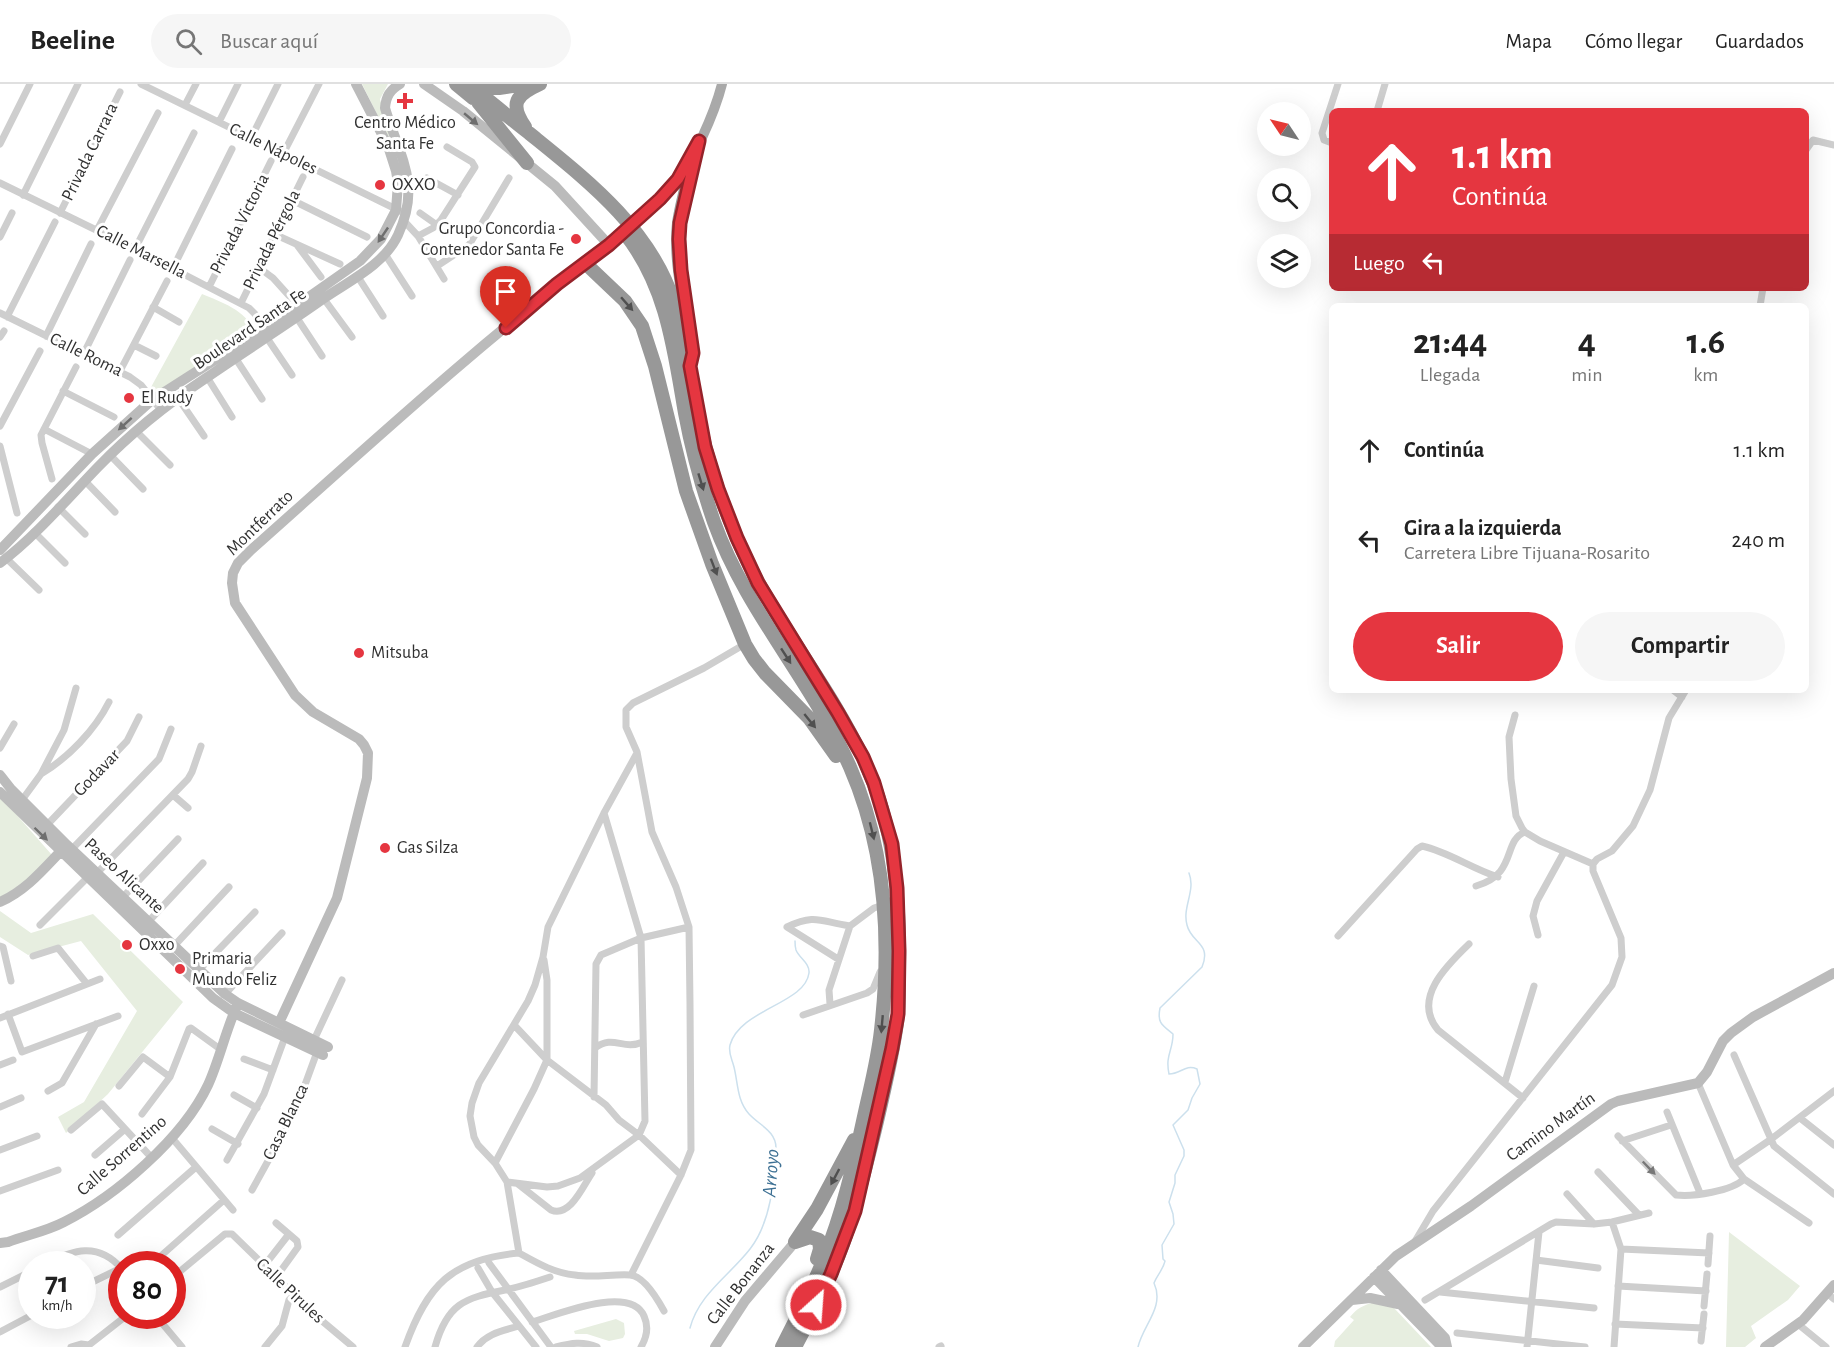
<!DOCTYPE html>
<html lang="es">
<head>
<meta charset="utf-8">
<style>
	:root { --surface:#fff; --page:#f6f6f6; --text:#222; --muted:#767676; --line:#e0e0e0; --accent:#e53640 }
	body { margin:0; font-family:"Alegreya Sans",sans-serif; background:var(--page); color:var(--text); height:100vh; display:flex; flex-direction:column; font-size:22px; white-space:nowrap }
	* { box-sizing:border-box; margin:0 }
	p { font-size:20px; color:var(--muted) }
	.icon { flex:none; width:33px; height:33px; fill:none; stroke:currentColor; stroke-width:2; stroke-linecap:round; stroke-linejoin:round }
	.map { position:relative; flex:1; overflow:hidden }
	.drawer { position:absolute; left:1329px; top:219px; width:480px; height:390px; display:flex; flex-direction:column; background:var(--surface); border-radius:9px; box-shadow:0 6px 24px #0002 }
	.drawer>* { flex:none }
	.guide { position:absolute; left:1329px; top:24px; width:480px; height:183px; border-radius:9px; box-shadow:0 6px 24px #0002; background:#e53640; color:#fff; overflow:hidden }
	.needle { width:39px; rotate:305deg }
	.fabs { position:absolute; left:1257px; top:18px; display:grid; gap:12px }
	.fabs a { display:grid; place-items:center; width:54px; height:54px; border-radius:50%; background:var(--surface); box-shadow:0 6px 24px #0002; font-size:30px }
	.speed { position:absolute; left:18px; top:1167px; display:flex; gap:12px; font-size:30px; font-weight:700; text-align:center }
	.speed>* { display:grid; place-content:center; width:78px; height:78px; border-radius:50%; background:var(--surface); box-shadow:0 6px 24px #0002; line-height:1 }
	.speed small { font-size:15px; font-weight:400 }
	.speed .limit { border:9px solid #d22; background:#fff; color:#111 }
	.pin { position:absolute; display:grid; place-items:center; width:51px; height:51px; color:#fff; margin:-62px -26px; border-radius:50% 50% 50% 0; rotate:-45deg; box-shadow:0 0 6px #0007 }
	.pin .icon { rotate:45deg }
	.me { position:absolute; width:66px; margin:-33px; rotate:26deg; stroke-linejoin:round; filter:drop-shadow(0 0 4px #0008) }
	.turn { display:flex; align-items:center; gap:21px; height:126px; padding:0 24px; font-size:27px }
	.turn .icon { width:78px; height:78px; stroke-width:2.5 }
	.turn b { display:block; font-size:42px; line-height:51px }
	.then { display:flex; align-items:center; height:57px; padding:0 24px; background:#0003; gap:12px; font-size:22px }
	.eta { display:flex; justify-content:space-evenly; align-items:center; height:102px; text-align:center }
	.eta b { font-size:36px; font-weight:700; line-height:42px }
	.action { display:flex; gap:12px; margin-top:auto; padding:12px 24px }
	.action a { flex:1; height:69px; border-radius:36px; background:var(--accent); color:#fff; font-size:24px; font-weight:700; line-height:69px; text-align:center }
	.action a+a { background:var(--page); color:var(--text) }
	ul { padding:0; list-style:none }
	li { display:flex; align-items:center; gap:18px; height:90px; padding:0 24px }
	li div { flex:1 }
	li b { display:block; font-size:22px }
	li em { font-style:normal }
	header { display:flex; align-items:center; gap:36px; box-sizing:border-box; height:84px; padding:0 30px; background:var(--surface); border-bottom:2px solid var(--line) }
	header strong { font-size:28px }
	nav { display:flex; gap:33px; margin-inline-start:auto; font-size:21px }
	.search { width:420px; height:54px; background:var(--page); display:flex; align-items:center; gap:15px; box-sizing:border-box; padding:0 21px; border-radius:33px; color:var(--muted); font-size:22px }
	.map>svg:first-child { display:block }
	.green { fill:#e7eee0 }
	.lines { fill:none; stroke-linecap:round; stroke-linejoin:round }
	.stream { stroke:#cce0ed; stroke-width:1.5 }
	.street { stroke:#cecece; stroke-width:7 }
	.secondary { stroke:#bbb; stroke-width:10 }
	.primary { stroke:#a9a9a9; stroke-width:10 }
	.highway { stroke:#989898; stroke-width:14 }
	.primary-bridge { stroke:#a9a9a9; stroke-width:10 }
	.oneway { fill:#6f6f6f }
	.oneway2 { fill:#505050 }
	.oneway3 { fill:#787878 }
	.route-casing { stroke:#95232a; stroke-width:15 }
	.route { stroke:#e53640; stroke-width:10 }
	.poi-dot { fill:#e53640; stroke:#fff; stroke-width:2 }
	.labels { text-anchor:middle; dominant-baseline:central; stroke-width:6; stroke-linejoin:round; paint-order:stroke }
	.poi-label { font-size:18px; fill:#313131; stroke:#fff; text-anchor:start }
	.street-label { font-size:18px; fill:#313131; stroke:#fff }
	.water-label { font-size:20px; font-style:italic; fill:#3e7194; stroke:#fff }
</style>
</head>
<body>
<header>
<strong>Beeline</strong>
<div class="search"><svg class="icon" aria-label="search" viewBox="0 0 24 24"><circle cx="10" cy="10" r="6"/><path d="M15 15l6 6"/></svg>Buscar aquí</div>
<nav><a>Mapa</a><a>Cómo llegar</a><a>Guardados</a></nav>
</header>
<div class="map">
<svg width="1834" height="1263" viewBox="0 0 1834 1263">
	<rect width="100%" height="100%" fill="#fff"/>
	<path class="green" d="M362 0H388L380 15 390 52 389 54Z
		M202 210C221 218 246 226 254 247L156 313 150 305Z
		M0 712 52 771 26 797 0 814Z
		M0 827 31 849 93 830 183 918 108 1010 66 1049 58 1033 84 1018 137 927 81 857 28 871 0 853Z
		M1729 1148 1800 1202 1788 1216 1751 1242 1756 1254 1745 1263H1726Z
		M1375 1218 1394 1224 1431 1263H1334L1335 1257 1354 1236 1350 1233C1357 1224 1364 1221 1375 1218Z
		M616 1235 624 1239 625 1250 623 1254 609 1257 587 1250H575L574 1247Z"/>
	<g class="lines">
		<path class="stream" d="M690 1244C699 1210 729 1192 750 1165 771 1138 774 1098 776 1064 776 1047 759 1041 749 1030 737 1017 738 999 734 983 732 975 728 969 730 961 740 925 805 920 809 889 810 879 799 874 796 866 795 863 795 860 795 857
			M1138 1263C1143 1241 1165 1223 1154 1199 1157 1191 1163 1186 1165 1177L1163 1175 1162 1161 1174 1140 1173 1130 1169 1118 1175 1099V1091L1184 1072V1066L1173 1041 1188 1026 1192 1014 1200 1000 1197 985C1185 980 1181 990 1169 990 1165 971 1173 967 1173 950 1162 941 1157 939 1160 924L1202 883C1212 859 1191 859 1187 841 1182 823 1196 807 1189 789"/>
		<path class="street" d="M141 0 400 127
			M185 21 196 0
			M1377 27 1385 0
			M219 38 238 0
			M251 54 278 0
			M1332 59 1324 56 1322 49 1338 0
			M0 60 30 0
			M1806 66 1813 56 1834 61
			M283 70 319 0
			M427 94 458 111
			M0 99 135 165 249 224 255 230 267 254 292 291
			M23 111 78 0
			M292 116 367 153
			M60 129 120 8
			M420 129 437 141
			M404 137 418 152 444 195
			M97 146 158 29
			M274 150 340 180
			M418 152 433 144 441 136 475 83 472 78 447 63
			M0 153 12 129
			M297 161 321 193
			M135 165 194 49
			M385 170 412 212
			M437 182 469 161 509 94
			M258 183 273 194 291 214
			M173 184 232 65
			M358 193 383 232
			M209 203 271 77
			M324 215 352 253
			M241 219 303 93
			M1760 222 1763 204
			M153 223 179 238
			M0 229 130 293 141 301 161 326
			M7 233 55 138
			M297 234 322 272
			M46 252 91 160
			M0 253 4 247
			M134 261 156 272
			M83 271 130 176
			M236 275 262 315
			M120 287 167 197
			M207 293 232 333
			M63 307 114 333
			M178 314 204 352
			M0 342 40 267
			M44 345 92 370
			M136 347 170 381
			M0 362 17 429
			M110 371 143 405
			M52 395 42 359 41 351 76 283
			M85 397 115 428
			M58 423 85 450
			M34 448 65 479
			M6 474 39 506
			M1673 606 1682 613
			M1515 631 1509 653 1511 695 1516 732 1522 744 1525 748 1540 757 1593 780
			M0 664 14 640
			M41 690C68 674 95 646 109 618
			M173 711 188 724
			M22 716 41 690 64 646 76 604
			M47 741 127 657 139 633
			M72 765 159 675 171 645
			M1593 780 1597 775 1612 767 1633 742 1650 706 1669 634 1686 606
			M97 789 188 695 192 688 201 662
			M1476 802C1518 790 1502 757 1525 748
			M123 813 178 755
			M149 837 203 779
			M40 841 87 794
			M787 843C816 829 821 838 850 842L874 824 883 821
			M787 843 838 875
			M1538 851 1533 832 1537 817 1564 768
			M1338 852 1417 765 1422 762C1449 768 1472 785 1498 793
			M1469 860C1446 882 1412 915 1438 946L1523 1014
			M0 862 3 863 11 897
			M174 862 229 803
			M33 872 58 864 87 900
			M199 886 255 828
			M225 910 282 849
			M830 920 829 906 850 842
			M8 930 22 968 118 932
			M803 931 867 909 873 905 880 888
			M0 934 100 895
			M515 942 547 976 606 1021 619 1036 639 1051 681 1091
			M314 956 342 896
			M595 964C614 950 622 967 643 958
			M1734 971 1774 1062 1834 1110
			M244 975 273 986
			M0 981 13 976
			M1505 998 1534 902
			M119 1002 143 973 170 993
			M48 1007 62 999 96 940
			M234 1011 257 1024
			M594 1013 596 880 601 871 641 854 689 843
			M0 1023 21 1014
			M1667 1028 1700 1109
			M142 1030 170 993 189 945 191 944 220 965
			M1800 1034 1834 1061
			M212 1045 238 1060
			M71 1046 102 1020 151 1073
			M1618 1052 1676 1111C1693 1113 1732 1107 1744 1095L1733 1081 1698 999
			M172 1054 233 1126
			M1622 1057 1671 1041
			M0 1066 37 1052
			M95 1071 125 1045
			M227 1076 264 1010 285 953
			M495 1079 534 1005 547 976V896L544 876
			M1733 1081 1770 1056 1834 1007
			M1598 1088 1639 1131
			M1744 1095 1809 1139
			M507 1098 547 1103 558 1102 580 1094 639 1051 645 1037 641 854 604 729
			M518 1100 551 1126C570 1134 583 1102 592 1089
			M252 1106 295 1028 317 968
			M0 1107 58 1086
			M1567 1110 1594 1140
			M1612 1138 1621 1165 1614 1263
			M276 1139 297 1157 298 1163 277 1192
			M118 1151 196 1083
			M1414 1159 1433 1127 1612 901 1622 873 1621 854 1593 787V780
			M1621 1165 1709 1169
			M519 1169 507 1098 495 1079 478 1061 474 1053 470 1032 472 1019 479 999 528 917 535 901 543 873 548 843 604 729 637 669
			M519 1169C537 1179 554 1189 575 1191 593 1194 612 1190 630 1191 644 1192 658 1216 664 1227
			M1536 1176 1598 1184
			M154 1178 224 1116
			M489 1179 551 1263
			M44 1180C73 1166 98 1157 122 1185
			M1708 1180 1710 1152
			M264 1182 289 1150
			M478 1184 492 1208 536 1263
			M631 1191 681 1091 691 1066 690 920 689 843 676 803 652 748 637 668 626 643V626L633 619 704 584 745 560
			M172 1194 225 1150H232L315 1231 353 1263
			M1618 1202 1706 1207
			M0 1203 32 1187
			M82 1203 121 1184
			M1440 1208 1594 1224
			M1827 1209 1834 1215
			M1425 1216 1551 1140 1556 1138 1594 1140 1612 1138 1649 1129
			M1704 1222 1707 1190
			M156 1232 182 1263
			M532 1238C556 1231 630 1200 644 1232 649 1243 647 1253 641 1263
			M1615 1240 1703 1244
			M1798 1240 1826 1263
			M0 1248 32 1231
			M1457 1249 1585 1263
			M1701 1257 1704 1230
			M71 1263 81 1260 89 1261 126 1232
			M265 1263 282 1242 289 1216 294 1211
			M405 1263C427 1201 452 1175 519 1169
			M435 1263C447 1220 464 1214 505 1206 520 1203 535 1198 550 1193
			M477 1263C487 1249 503 1247 519 1242
			M556 1263C571 1259 583 1257 597 1263
			M939 1263 941 1262
			M1527 1263 1539 1148"/>
		<path class="secondary" d="M0 466 92 370 152 316 263 245 360 177 381 155 396 126 398 99 396 87 388 62 356 0
			M0 479C34 454 68 414 98 383 130 350 167 320 206 294 245 267 285 242 323 215 349 197 384 181 398 151 422 99 399 72 385 24 386 12 390 6 400 0
			M0 691 11 705 67 761 225 910 238 919 328 963
			M0 708 213 914 234 929 323 971
			M0 818C25 807 42 787 60 768
			M279 939 337 814 367 694 368 669 364 661 359 655 313 628 295 611 235 519 232 499 233 489 238 479 251 466C368 362 484 255 609 161L555 102 463 27 424 0
			M0 1159 8 1158C27 1151 47 1147 64 1138 116 1112 183 1054 208 1001 219 977 225 949 236 924
			M1381 1186 1445 1254 1447 1263
			M1374 1193 1439 1260 1447 1263
			M1352 1216 1370 1214 1398 1220
			M715 1263 745 1217 795 1158
			M1303 1263 1396 1172 1471 1122 1611 1020 1618 1017 1698 999 1707 988 1723 957 1731 949 1753 933 1834 889
			M1765 1263 1803 1236 1834 1201"/>
		<path class="primary" d="M649 125C657 118 666 110 673 102 692 81 715 28 722 0"/>
		<path class="highway" d="M456 0 473 14
			M468 0C489 16 508 33 529 49 587 96 651 145 674 219 689 267 693 317 706 365 714 395 724 424 736 452 769 532 827 597 863 674 894 740 900 810 899 882 899 899 899 916 898 932 893 972 883 1012 874 1050 865 1087 856 1124 843 1160 830 1196 813 1229 795 1263
			M472 3 499 4 526 0
			M478 18 527 79
			M525 43C509 19 516 11 540 0
			M626 151C667 203 674 266 685 329 692 367 702 403 714 438 746 527 812 597 850 683 886 765 891 858 881 946 878 974 871 1001 865 1028 854 1079 843 1129 823 1177 811 1207 796 1235 782 1263
			M585 179 625 217 642 242 655 282 686 407 712 480 745 560 754 575 765 589 809 634 836 672
			M690 250C685 214 675 176 679 139 683 112 692 84 699 57
			M795 1158 817 1125 854 1056
			M795 1158 810 1153 819 1156 820 1165 817 1175"/>
		<path class="primary-bridge" d="M609 161 649 125"/>
	</g>
	<defs><path id="oneway-solid" d="M-6-.8H1V-3.2L6.5 0L1 3.2V.8H-6Z" transform="scale(1.5)"/></defs>
	<g class="oneway">
		<use href="#oneway-solid" transform="translate(471 35) rotate(40)"/>
		<use href="#oneway-solid" transform="translate(383 151) rotate(124)"/>
		<use href="#oneway-solid" transform="translate(125 340) rotate(138)"/>
		<use href="#oneway-solid" transform="translate(41 750) rotate(44)"/>
	</g>
	<g class="oneway2">
		<use href="#oneway-solid" transform="translate(627 220) rotate(49)"/>
		<use href="#oneway-solid" transform="translate(701 398) rotate(73)"/>
		<use href="#oneway-solid" transform="translate(714 483) rotate(69)"/>
		<use href="#oneway-solid" transform="translate(786 572) rotate(57)"/>
		<use href="#oneway-solid" transform="translate(810 637) rotate(51)"/>
		<use href="#oneway-solid" transform="translate(872 747) rotate(76)"/>
		<use href="#oneway-solid" transform="translate(882 940) rotate(95)"/>
		<use href="#oneway-solid" transform="translate(835 1093) rotate(118)"/>
	</g>
	<use class="oneway3" href="#oneway-solid" transform="translate(1649 1084) rotate(46)"/>
	<g class="lines">
		<g class="route-casing">
			<path id="route" d="M506 244 557 200 609 161 660 115 678 95 699 57 680 139 679 155 681 186 693 269 690 282 705 363 718 405 737 454 758 499 838 629 863 673 874 699 892 760 897 804 899 867 898 930 892 964 855 1127 831 1190 816 1221"/>
		</g>
		<use href="#route" class="route"/>
	</g>
	<g class="poi-dot">
		<path d="M402 8h6v6h6v6h-6v6h-6v-6h-6v-6h6z"/>
		<circle cx="380" cy="101" r="6"/>
		<circle cx="576" cy="155" r="6"/>
		<circle cx="129" cy="314" r="6"/>
		<circle cx="359" cy="569" r="6"/>
		<circle cx="385" cy="764" r="6"/>
		<circle cx="127" cy="861" r="6"/>
		<circle cx="180" cy="885" r="6"/>
	</g>
	<g class="labels">
		<g class="poi-label">
			<text x="405" y="39" text-anchor="middle">Centro Médico<tspan x="405" dy="21">Santa Fe</tspan></text>
			<text x="392" y="101">OXXO</text>
			<text x="564" y="145" text-anchor="end">Grupo Concordia -<tspan x="564" dy="21">Contenedor Santa Fe</tspan></text>
			<text x="141" y="314">El Rudy</text>
			<text x="371" y="569">Mitsuba</text>
			<text x="397" y="764">Gas Silza</text>
			<text x="139" y="861">Oxxo</text>
			<text x="192" y="875">Primaria<tspan x="192" dy="21">Mundo Feliz</tspan></text>
		</g>
		<g class="street-label">
			<text transform="translate(273 65) rotate(26)">Calle Nápoles</text>
			<text transform="translate(90 68) rotate(-64)">Privada Carrara</text>
			<text transform="translate(240 140) rotate(-63)">Privada Victoria</text>
			<text transform="translate(272 156) rotate(-64)">Privada Pérgola</text>
			<text transform="translate(141 168) rotate(27)">Calle Marsella</text>
			<text transform="translate(250 245) rotate(-34)">Boulevard Santa Fe</text>
			<text transform="translate(86 271) rotate(26)">Calle Roma</text>
			<text transform="translate(260 439) rotate(-44)">Montferrato</text>
			<text transform="translate(97 689) rotate(-46)">Godavar</text>
			<text transform="translate(124 792) rotate(43)">Paseo Alicante</text>
			<text transform="translate(286 1038) rotate(-64)">Casa Blanca</text>
			<text transform="translate(1551 1043) rotate(-36)">Camino Martín</text>
			<text transform="translate(122 1072) rotate(-41)">Calle Sorrentino</text>
			<text transform="translate(741 1200) rotate(-52)">Calle Bonanza</text>
			<text transform="translate(290 1207) rotate(43)">Calle Pirules</text>
		</g>
		<g class="water-label">
			<text transform="translate(771 1089) rotate(-86)">Arroyo</text>
		</g>
	</g>
</svg>
<div class="fabs">
<a><svg class="needle" viewBox="-14 -14 28 28"><path d="M0-13l5 13h-10z" fill="#e53935"/><path d="M0 13l5-13h-10z" fill="#767676"/></svg></a>
<a><svg class="icon" aria-label="search" viewBox="0 0 24 24"><circle cx="10" cy="10" r="6"/><path d="M15 15l6 6"/></svg></a>
<a><svg class="icon" aria-label="layers" viewBox="0 0 24 24"><path d="M12 4l9 5-9 5-9-5zM3 14l9 5 9-5"/></svg></a>
</div>
<div class="speed"><div>71<small>km/h</small></div><div class="limit">80</div></div>
<div class="pin" style="left:506px;top:244px;background:#d93025"><svg class="icon" aria-label="arrive" viewBox="0 0 24 24"><path d="M6 21V4h12l-3 4 3 4H6"/></svg></div>
<svg class="me" style="left:816px;top:1221px" viewBox="-20 -20 40 40"><circle r="17" fill="#e53640" stroke="#fff" stroke-width="3"/><path d="M0-11L8 9 0 5-8 9z" fill="#fff"/></svg>
<div class="guide">
<div class="turn"><svg class="icon" aria-label="ahead" viewBox="0 0 24 24"><path d="M12 20V5M6 11l6-6 6 6"/></svg><div><b>1.1 km</b>Continúa</div></div>
<div class="then">Luego<svg class="icon" aria-label="left" viewBox="0 0 24 24"><path d="M17 20v-9H6M10 6l-5 5 5 5"/></svg></div>
</div>
<section class="drawer">
<div class="eta">
<div><b>21:44</b><p>Llegada</p></div>
<div><b>4</b><p>min</p></div>
<div><b>1.6</b><p>km</p></div>
</div>
<ul>
<li><svg class="icon" aria-label="ahead" viewBox="0 0 24 24"><path d="M12 20V5M6 11l6-6 6 6"/></svg><div><b>Continúa</b></div><em>1.1 km</em></li>
<li><svg class="icon" aria-label="left" viewBox="0 0 24 24"><path d="M17 20v-9H6M10 6l-5 5 5 5"/></svg><div><b>Gira a la izquierda</b><p>Carretera Libre Tijuana-Rosarito</p></div><em>240 m</em></li>
</ul>
<div class="action"><a>Salir</a><a>Compartir</a></div>
</section>
</div>
</body>
</html>
